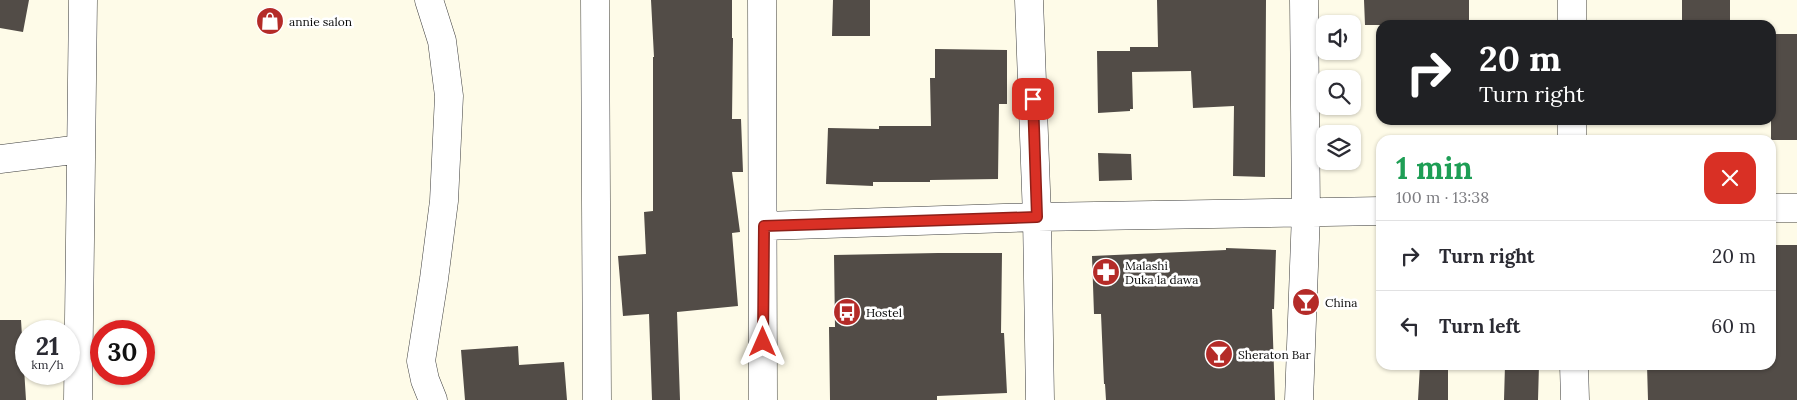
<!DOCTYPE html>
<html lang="en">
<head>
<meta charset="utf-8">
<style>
	:root { --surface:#fff; --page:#f2f2f3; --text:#2b2b33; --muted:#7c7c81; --line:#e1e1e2 }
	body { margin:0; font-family:Lora,serif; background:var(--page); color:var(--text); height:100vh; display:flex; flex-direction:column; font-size:19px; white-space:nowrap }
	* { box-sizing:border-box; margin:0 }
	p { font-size:16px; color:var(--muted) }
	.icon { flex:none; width:28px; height:28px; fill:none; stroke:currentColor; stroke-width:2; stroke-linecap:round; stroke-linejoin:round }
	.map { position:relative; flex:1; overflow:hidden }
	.side { position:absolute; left:1376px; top:135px; width:400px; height:235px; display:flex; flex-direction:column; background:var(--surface); border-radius:15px; box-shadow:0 1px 4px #0004 }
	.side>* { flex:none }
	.top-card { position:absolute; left:1376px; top:20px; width:400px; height:105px; border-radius:15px; box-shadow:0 1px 4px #0004; background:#202124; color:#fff; overflow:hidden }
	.buttons { position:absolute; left:1316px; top:15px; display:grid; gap:10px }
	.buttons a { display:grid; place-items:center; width:45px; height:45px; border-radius:10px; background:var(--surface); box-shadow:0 1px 4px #0004; font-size:25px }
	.speed { position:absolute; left:15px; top:320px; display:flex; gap:10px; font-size:25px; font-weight:700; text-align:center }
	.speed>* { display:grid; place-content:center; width:65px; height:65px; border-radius:50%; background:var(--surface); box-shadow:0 1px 4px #0004; line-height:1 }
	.speed small { font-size:12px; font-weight:400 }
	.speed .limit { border:8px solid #d22; background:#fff; color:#111 }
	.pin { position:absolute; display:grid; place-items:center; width:42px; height:42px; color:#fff; margin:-21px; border-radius:10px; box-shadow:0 2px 8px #0006 }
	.me { position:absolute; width:55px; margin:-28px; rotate:0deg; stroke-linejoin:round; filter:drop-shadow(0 0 4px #0008) }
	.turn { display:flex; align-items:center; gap:18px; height:105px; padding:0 20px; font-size:22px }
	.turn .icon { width:65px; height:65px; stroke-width:2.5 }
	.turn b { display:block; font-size:35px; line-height:42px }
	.round { display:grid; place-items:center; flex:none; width:52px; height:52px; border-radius:15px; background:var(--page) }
	.headline { display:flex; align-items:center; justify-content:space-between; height:85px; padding:0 20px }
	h1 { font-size:30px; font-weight:800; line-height:38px; color:#1e9e55 }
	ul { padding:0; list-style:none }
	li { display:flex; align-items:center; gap:15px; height:70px; padding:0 20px; border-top:1px solid var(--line) }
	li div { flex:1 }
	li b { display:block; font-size:19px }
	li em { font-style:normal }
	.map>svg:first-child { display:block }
	.building { fill:#524c47 }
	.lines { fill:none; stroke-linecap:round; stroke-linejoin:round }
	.minor-casing { stroke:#3d3d3d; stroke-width:29 }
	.minor { stroke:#fff; stroke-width:28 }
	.route-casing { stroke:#8d1f18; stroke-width:12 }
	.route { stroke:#d93025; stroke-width:9 }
	.labels { text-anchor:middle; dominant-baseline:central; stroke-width:5; stroke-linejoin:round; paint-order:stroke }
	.poi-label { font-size:12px; fill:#0a0a0a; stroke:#fff; text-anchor:start }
</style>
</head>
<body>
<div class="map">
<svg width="1797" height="400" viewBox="0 0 1797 400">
	<rect width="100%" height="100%" fill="#fefbe8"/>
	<path class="building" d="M0 0H29L23 32 0 28Z
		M651 0H732V38H733L732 119H741L743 172H732L740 232 732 233 738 306 677 312 680 400H652L649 314 623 316 618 256 646 254 644 212 653 211V57H654Z
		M833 0H870V36H832Z
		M1157 0H1266L1265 177 1233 176 1234 106 1193 108 1191 71 1132 72 1133 109H1130V111L1098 113 1097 51H1130V47H1158Z
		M1364 0H1469V25H1365Z
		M1682 0H1730V25H1682Z
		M1771 34H1797V140H1771Z
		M935 49 1007 50V104H999L998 179 930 180V182H873V186L826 184 828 128 879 129V126H931L930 78H935Z
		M1098 153 1131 154 1132 180 1099 181Z
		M1771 245H1797V400H1648L1647 365H1771Z
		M1226 248 1276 250 1274 309H1272L1275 400H1106L1105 384H1104L1101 314H1094L1092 256 1226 250Z
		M938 253H1002L1001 333H1004L1007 393 937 396V400H830L829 327H835L834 255Z
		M0 320H21L26 400H0Z
		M518 346 519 365 564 362 567 400H465L461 350Z
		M1420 365H1448V400H1418Z
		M1505 365H1539L1538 400H1504Z"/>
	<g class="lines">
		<g class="minor-casing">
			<path id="minor" d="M429 0 442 41 449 96 444 201 434 279 421 361 425 380 433 400
				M595 0 597 400
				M762 0 763 400
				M1029 0 1037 217 1040 400
				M1572 25V0
				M1572 140V120
				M0 159 81 149
				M1771 208H1797
				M764 226 1037 217 1381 211
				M1574 365 1575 400
				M78 400 83 0
				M1299 400 1306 213 1304 0"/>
		</g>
		<use href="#minor" class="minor"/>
	</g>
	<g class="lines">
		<g class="route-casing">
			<path id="route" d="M763 342 764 226 1037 217 1033 99"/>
		</g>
		<use href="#route" class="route"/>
	</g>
	<defs>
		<g id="shop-disc" transform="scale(1.4375)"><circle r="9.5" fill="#b42b28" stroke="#fff"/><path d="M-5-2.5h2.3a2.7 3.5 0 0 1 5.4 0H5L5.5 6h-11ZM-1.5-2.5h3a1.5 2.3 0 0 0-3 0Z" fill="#fff"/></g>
		<g id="pharmacy-disc" transform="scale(1.4375)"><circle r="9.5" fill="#b42b28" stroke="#fff"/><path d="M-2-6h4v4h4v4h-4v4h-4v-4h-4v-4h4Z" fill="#fff"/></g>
		<g id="bar-disc" transform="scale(1.4375)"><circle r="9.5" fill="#b42b28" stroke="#fff"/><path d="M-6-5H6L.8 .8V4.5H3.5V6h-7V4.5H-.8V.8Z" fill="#fff"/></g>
		<g id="bus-disc" transform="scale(1.4375)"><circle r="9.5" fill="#b42b28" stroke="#fff"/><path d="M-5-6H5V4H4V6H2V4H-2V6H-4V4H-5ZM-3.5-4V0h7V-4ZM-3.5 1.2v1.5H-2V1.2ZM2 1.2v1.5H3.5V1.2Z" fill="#fff"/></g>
	</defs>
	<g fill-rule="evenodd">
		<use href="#shop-disc" x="270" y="21"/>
		<use href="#pharmacy-disc" x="1106" y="272"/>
		<use href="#bar-disc" x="1306" y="302"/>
		<use href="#bus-disc" x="847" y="312"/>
		<use href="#bar-disc" x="1219" y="354"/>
	</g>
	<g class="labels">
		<g class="poi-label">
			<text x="289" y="21">annie salon</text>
			<text x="1125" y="265">Malashi<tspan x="1125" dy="14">Duka la dawa</tspan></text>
			<text x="1325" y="302">China</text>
			<text x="866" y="312">Hostel</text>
			<text x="1238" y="354">Sheraton Bar</text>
		</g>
	</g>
</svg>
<div class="buttons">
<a><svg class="icon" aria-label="sound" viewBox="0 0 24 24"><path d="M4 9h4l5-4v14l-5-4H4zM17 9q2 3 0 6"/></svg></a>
<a><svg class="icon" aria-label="search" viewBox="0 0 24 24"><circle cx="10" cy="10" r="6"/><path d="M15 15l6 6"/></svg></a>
<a><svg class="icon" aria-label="layers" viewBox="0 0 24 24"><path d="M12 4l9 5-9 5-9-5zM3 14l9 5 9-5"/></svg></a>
</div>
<div class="speed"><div>21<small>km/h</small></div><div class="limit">30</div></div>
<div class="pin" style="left:1033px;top:99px;background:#d93025"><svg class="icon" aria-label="arrive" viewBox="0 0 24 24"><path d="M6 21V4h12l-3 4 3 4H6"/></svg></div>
<svg class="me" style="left:763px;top:342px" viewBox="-20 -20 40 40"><path d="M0-17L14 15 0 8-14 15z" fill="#d93025" stroke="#fff" stroke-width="4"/></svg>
<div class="top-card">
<div class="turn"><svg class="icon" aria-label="right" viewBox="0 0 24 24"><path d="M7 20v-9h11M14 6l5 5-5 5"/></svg><div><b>20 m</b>Turn right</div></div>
</div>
<section class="side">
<div class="headline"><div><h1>1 min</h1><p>100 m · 13:38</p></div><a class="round" style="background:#d93025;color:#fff"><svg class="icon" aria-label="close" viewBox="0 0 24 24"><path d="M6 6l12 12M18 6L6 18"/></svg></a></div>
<ul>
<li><svg class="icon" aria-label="right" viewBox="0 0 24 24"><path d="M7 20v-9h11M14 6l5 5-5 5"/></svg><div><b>Turn right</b></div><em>20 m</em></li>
<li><svg class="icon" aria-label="left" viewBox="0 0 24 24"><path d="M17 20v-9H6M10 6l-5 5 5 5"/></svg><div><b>Turn left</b></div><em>60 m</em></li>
</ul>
</section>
</div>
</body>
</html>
